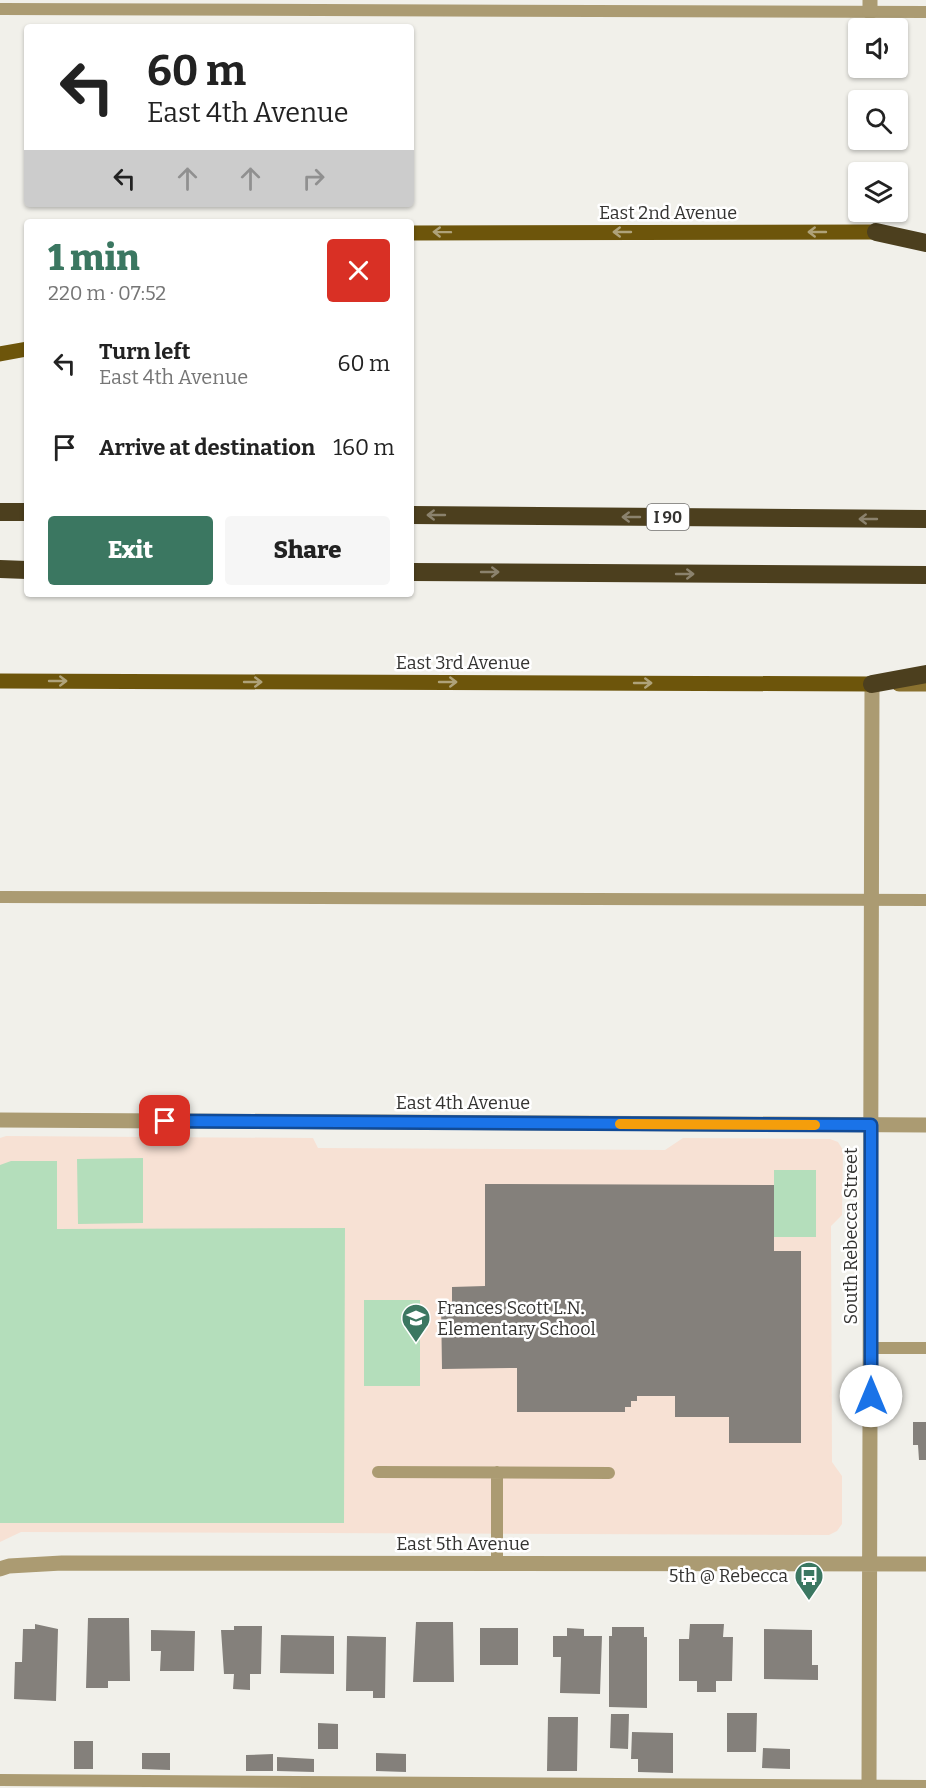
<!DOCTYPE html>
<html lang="en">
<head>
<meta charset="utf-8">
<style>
	:root { --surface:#fff; --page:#f6f6f6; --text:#222; --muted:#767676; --accent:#3b7761 }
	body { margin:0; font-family:Bitter,serif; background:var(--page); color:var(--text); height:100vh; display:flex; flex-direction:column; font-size:22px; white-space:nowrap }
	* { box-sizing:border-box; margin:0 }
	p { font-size:20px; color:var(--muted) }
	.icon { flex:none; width:33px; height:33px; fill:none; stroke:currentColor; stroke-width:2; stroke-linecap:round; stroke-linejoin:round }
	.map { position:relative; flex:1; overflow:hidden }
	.panel { position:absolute; left:24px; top:219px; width:390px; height:378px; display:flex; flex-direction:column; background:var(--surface); border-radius:6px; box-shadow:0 2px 4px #0004 }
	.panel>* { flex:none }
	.banner { position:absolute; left:24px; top:24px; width:390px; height:183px; border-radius:6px; box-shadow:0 2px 4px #0004; background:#fff; color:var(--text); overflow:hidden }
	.buttons { position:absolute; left:848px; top:18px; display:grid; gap:12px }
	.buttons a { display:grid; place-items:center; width:60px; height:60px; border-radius:6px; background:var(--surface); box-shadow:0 2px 4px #0004; font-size:30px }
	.pin { position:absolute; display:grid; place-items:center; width:51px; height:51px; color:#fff; margin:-26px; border-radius:12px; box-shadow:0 3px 9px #0006 }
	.me { position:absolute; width:66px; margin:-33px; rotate:0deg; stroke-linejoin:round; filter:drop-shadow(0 0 4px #0008) }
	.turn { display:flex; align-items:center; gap:21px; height:126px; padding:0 24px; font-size:27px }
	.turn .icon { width:78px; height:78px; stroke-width:2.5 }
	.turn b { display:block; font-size:42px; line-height:51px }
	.lanes { display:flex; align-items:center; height:57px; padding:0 24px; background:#0003; justify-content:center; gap:30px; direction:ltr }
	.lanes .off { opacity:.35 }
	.round { display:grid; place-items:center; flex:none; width:63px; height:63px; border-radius:6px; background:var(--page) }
	.summary { display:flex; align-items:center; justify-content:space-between; height:102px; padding:0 24px }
	h1 { font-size:36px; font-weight:800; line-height:45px; color:var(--accent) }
	.button { display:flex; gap:12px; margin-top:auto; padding:12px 24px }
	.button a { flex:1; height:69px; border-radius:6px; background:var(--accent); color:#fff; font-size:24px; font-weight:800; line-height:69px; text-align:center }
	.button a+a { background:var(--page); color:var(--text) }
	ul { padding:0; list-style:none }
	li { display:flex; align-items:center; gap:18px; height:84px; padding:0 24px }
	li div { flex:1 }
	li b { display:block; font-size:22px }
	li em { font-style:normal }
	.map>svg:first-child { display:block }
	.education { fill:#f7e1d4 }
	.green { fill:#b4debb }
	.building { fill:#84807b }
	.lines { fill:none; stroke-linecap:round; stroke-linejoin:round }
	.lane { stroke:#ab9b72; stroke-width:12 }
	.street { stroke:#ab9b72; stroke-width:15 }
	.secondary { stroke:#8a712f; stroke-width:15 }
	.primary { stroke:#6d550b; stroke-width:15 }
	.highway { stroke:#4c3f1e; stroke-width:18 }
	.oneway { stroke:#afa279 }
	.oneway2 { stroke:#8b826d }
	.route-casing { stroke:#114b97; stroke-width:15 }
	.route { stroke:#1a73e8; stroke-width:10 }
	.slow { stroke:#f59e0b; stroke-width:10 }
	.labels { text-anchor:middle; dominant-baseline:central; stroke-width:5; stroke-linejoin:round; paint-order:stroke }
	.shield { fill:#fff; stroke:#71706f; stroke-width:1.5 }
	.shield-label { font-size:16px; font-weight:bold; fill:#343331 }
	.street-label { font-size:18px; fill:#343331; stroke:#fff }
	.poi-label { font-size:18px; fill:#343331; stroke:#fff; text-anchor:start }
</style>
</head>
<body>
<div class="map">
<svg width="926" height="1788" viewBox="0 0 926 1788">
	<rect width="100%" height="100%" fill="#f1f0ea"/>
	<path class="education" d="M6 1136 313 1138 318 1148 665 1150 683 1138 830 1139 838 1142 843 1150 842 1215 831 1226 832 1462 842 1476V1524L837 1531 829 1535 21 1532 0 1542V1138Z"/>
	<path class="green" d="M143 1158V1223L78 1224 77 1159Z
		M11 1161H57V1229L345 1228 344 1523H0V1165Z
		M774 1170H816V1237H774Z
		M364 1300H420V1386H364Z"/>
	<path class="building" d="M485 1184 774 1185V1251H801V1443H729V1417H675V1396H637V1401H631V1407H625V1412H517V1368L442 1369 441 1303H452V1287L485 1286Z
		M913 1422H926V1460H919L918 1445H913Z
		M88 1618H129L130 1681H108V1688H86Z
		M416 1622H453L454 1682H413Z
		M35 1624 58 1629 56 1701 14 1699 15 1662H22L23 1629H35Z
		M690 1624H724L723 1637H733L732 1681H716V1692H697V1681H679V1639H689Z
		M234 1626H262L261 1674H250V1690L233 1689 234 1674H224L221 1630H234Z
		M612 1627H644V1637H647V1708L609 1707V1636H612Z
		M480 1628H518V1665H480Z
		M567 1628 584 1629V1636H602L600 1694 560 1693 561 1657H553V1636H567Z
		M764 1629 812 1630V1665H818V1680L764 1679Z
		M151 1630 195 1631 194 1671H160L161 1651H151Z
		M281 1635 334 1636V1674L280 1673Z
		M347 1636 386 1637 385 1698H373V1691H346Z
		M727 1713H757L756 1752H727Z
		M611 1714H629L628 1749 610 1748Z
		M548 1717H578L577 1771H547Z
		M318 1723 338 1724V1749H318Z
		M632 1732 673 1733V1773L638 1772V1759H631Z
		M74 1741H93V1769H74Z
		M763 1748 790 1749V1769L762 1768Z
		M142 1753H170V1770L142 1769Z
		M376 1753 406 1754V1772L376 1771Z
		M273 1754V1771H246V1755Z
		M277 1757 314 1759V1772L277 1771Z"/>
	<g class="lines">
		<path class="lane" d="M0 9 926 12
			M0 897 926 900
			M871 1348H926
			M378 1472 609 1473
			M497 1563V1472
			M0 1780 926 1786"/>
		<path class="street" d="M870 12V0
			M0 1120 926 1125
			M0 1569 9 1566 62 1563 926 1564
			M869 1788 872 684"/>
		<path class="secondary" d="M899 684H926"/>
		<path class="primary" d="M411 233 876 232
			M0 354 27 349
			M0 681 872 684"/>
		<path class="highway" d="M876 232 926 243
			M0 512H27
			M411 515 926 519
			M0 569 27 570
			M411 572 926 575
			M872 684 926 674"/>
	</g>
	<defs><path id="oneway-shaft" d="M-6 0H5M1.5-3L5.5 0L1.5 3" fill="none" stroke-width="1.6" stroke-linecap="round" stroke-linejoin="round" transform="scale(1.5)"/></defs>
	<g class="oneway">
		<use href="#oneway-shaft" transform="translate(442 232) rotate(-179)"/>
		<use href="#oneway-shaft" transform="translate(622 232) rotate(180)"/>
		<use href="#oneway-shaft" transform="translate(817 232) rotate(180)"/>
		<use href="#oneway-shaft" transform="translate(58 681)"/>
		<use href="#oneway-shaft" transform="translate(253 682)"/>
		<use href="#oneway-shaft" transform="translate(448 682)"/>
		<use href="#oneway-shaft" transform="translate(643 683)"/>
	</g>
	<g class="oneway2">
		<use href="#oneway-shaft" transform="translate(436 515) rotate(-180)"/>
		<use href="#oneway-shaft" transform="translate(631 517) rotate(-180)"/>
		<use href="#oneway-shaft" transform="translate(868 519) rotate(-180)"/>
		<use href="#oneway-shaft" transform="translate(490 572)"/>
		<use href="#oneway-shaft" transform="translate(685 574)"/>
	</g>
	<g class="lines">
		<g class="route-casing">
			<path id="route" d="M165 1121 871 1125V1396"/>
		</g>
		<use href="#route" class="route"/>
		<path class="slow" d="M620 1124 815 1125"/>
	</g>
	<defs>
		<g id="school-pin" transform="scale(1.5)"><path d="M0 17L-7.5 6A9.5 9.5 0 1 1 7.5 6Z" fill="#3b7761" stroke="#fff"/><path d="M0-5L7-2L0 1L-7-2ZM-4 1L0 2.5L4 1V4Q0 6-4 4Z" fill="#fff"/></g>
		<g id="bus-pin" transform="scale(1.5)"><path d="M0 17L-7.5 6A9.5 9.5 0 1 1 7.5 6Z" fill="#3b7761" stroke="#fff"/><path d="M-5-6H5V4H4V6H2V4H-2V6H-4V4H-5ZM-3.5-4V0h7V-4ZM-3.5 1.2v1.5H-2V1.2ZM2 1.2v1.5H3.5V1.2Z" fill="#fff"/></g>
	</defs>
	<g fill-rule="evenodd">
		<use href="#school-pin" x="416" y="1318"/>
		<use href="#bus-pin" x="809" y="1576"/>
	</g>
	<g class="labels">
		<rect class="shield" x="647" y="504" width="42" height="26" rx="4.5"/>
		<g class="shield-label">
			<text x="668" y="517">I 90</text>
		</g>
		<g class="street-label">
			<text x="668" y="213">East 2nd Avenue</text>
			<text x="463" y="663">East 3rd Avenue</text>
			<text x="463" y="1103">East 4th Avenue</text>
			<text transform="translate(851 1236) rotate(-90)">South Rebecca Street</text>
			<text x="463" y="1544">East 5th Avenue</text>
		</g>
		<g class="poi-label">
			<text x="437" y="1308">Frances Scott L.N.<tspan x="437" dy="21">Elementary School</tspan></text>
			<text x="788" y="1576" text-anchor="end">5th @ Rebecca</text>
		</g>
	</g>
</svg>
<div class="buttons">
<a><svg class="icon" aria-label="sound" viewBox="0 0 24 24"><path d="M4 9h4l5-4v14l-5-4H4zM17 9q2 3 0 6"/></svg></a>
<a><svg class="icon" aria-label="search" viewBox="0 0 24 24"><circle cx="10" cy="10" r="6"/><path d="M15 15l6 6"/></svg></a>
<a><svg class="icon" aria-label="layers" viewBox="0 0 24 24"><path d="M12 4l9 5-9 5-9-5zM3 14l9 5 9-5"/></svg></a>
</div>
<div class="pin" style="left:165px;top:1121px;background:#d93025"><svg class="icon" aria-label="arrive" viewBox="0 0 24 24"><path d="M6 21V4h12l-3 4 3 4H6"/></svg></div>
<svg class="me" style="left:871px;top:1396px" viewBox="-20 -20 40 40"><circle r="19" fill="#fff"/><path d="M0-13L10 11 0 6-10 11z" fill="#1a73e8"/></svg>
<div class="banner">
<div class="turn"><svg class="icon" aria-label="left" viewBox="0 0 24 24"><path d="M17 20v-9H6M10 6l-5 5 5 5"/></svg><div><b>60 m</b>East 4th Avenue</div></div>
<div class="lanes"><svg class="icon" aria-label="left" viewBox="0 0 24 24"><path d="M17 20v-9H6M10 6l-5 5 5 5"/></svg><svg class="icon off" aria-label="ahead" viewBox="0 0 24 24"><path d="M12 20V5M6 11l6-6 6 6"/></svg><svg class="icon off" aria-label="ahead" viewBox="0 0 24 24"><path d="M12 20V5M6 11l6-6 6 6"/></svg><svg class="icon off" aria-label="right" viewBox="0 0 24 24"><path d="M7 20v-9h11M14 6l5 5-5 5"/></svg></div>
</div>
<section class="panel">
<div class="summary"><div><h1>1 min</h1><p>220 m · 07:52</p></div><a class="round" style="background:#d93025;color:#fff"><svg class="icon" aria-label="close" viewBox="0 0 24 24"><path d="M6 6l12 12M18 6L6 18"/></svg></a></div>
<ul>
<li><svg class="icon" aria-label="left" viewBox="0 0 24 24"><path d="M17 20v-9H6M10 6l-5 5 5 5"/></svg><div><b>Turn left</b><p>East 4th Avenue</p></div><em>60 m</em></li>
<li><svg class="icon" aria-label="arrive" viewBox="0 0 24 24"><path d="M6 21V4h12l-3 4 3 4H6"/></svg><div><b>Arrive at destination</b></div><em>160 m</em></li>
</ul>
<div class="button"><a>Exit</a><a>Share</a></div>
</section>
</div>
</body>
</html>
